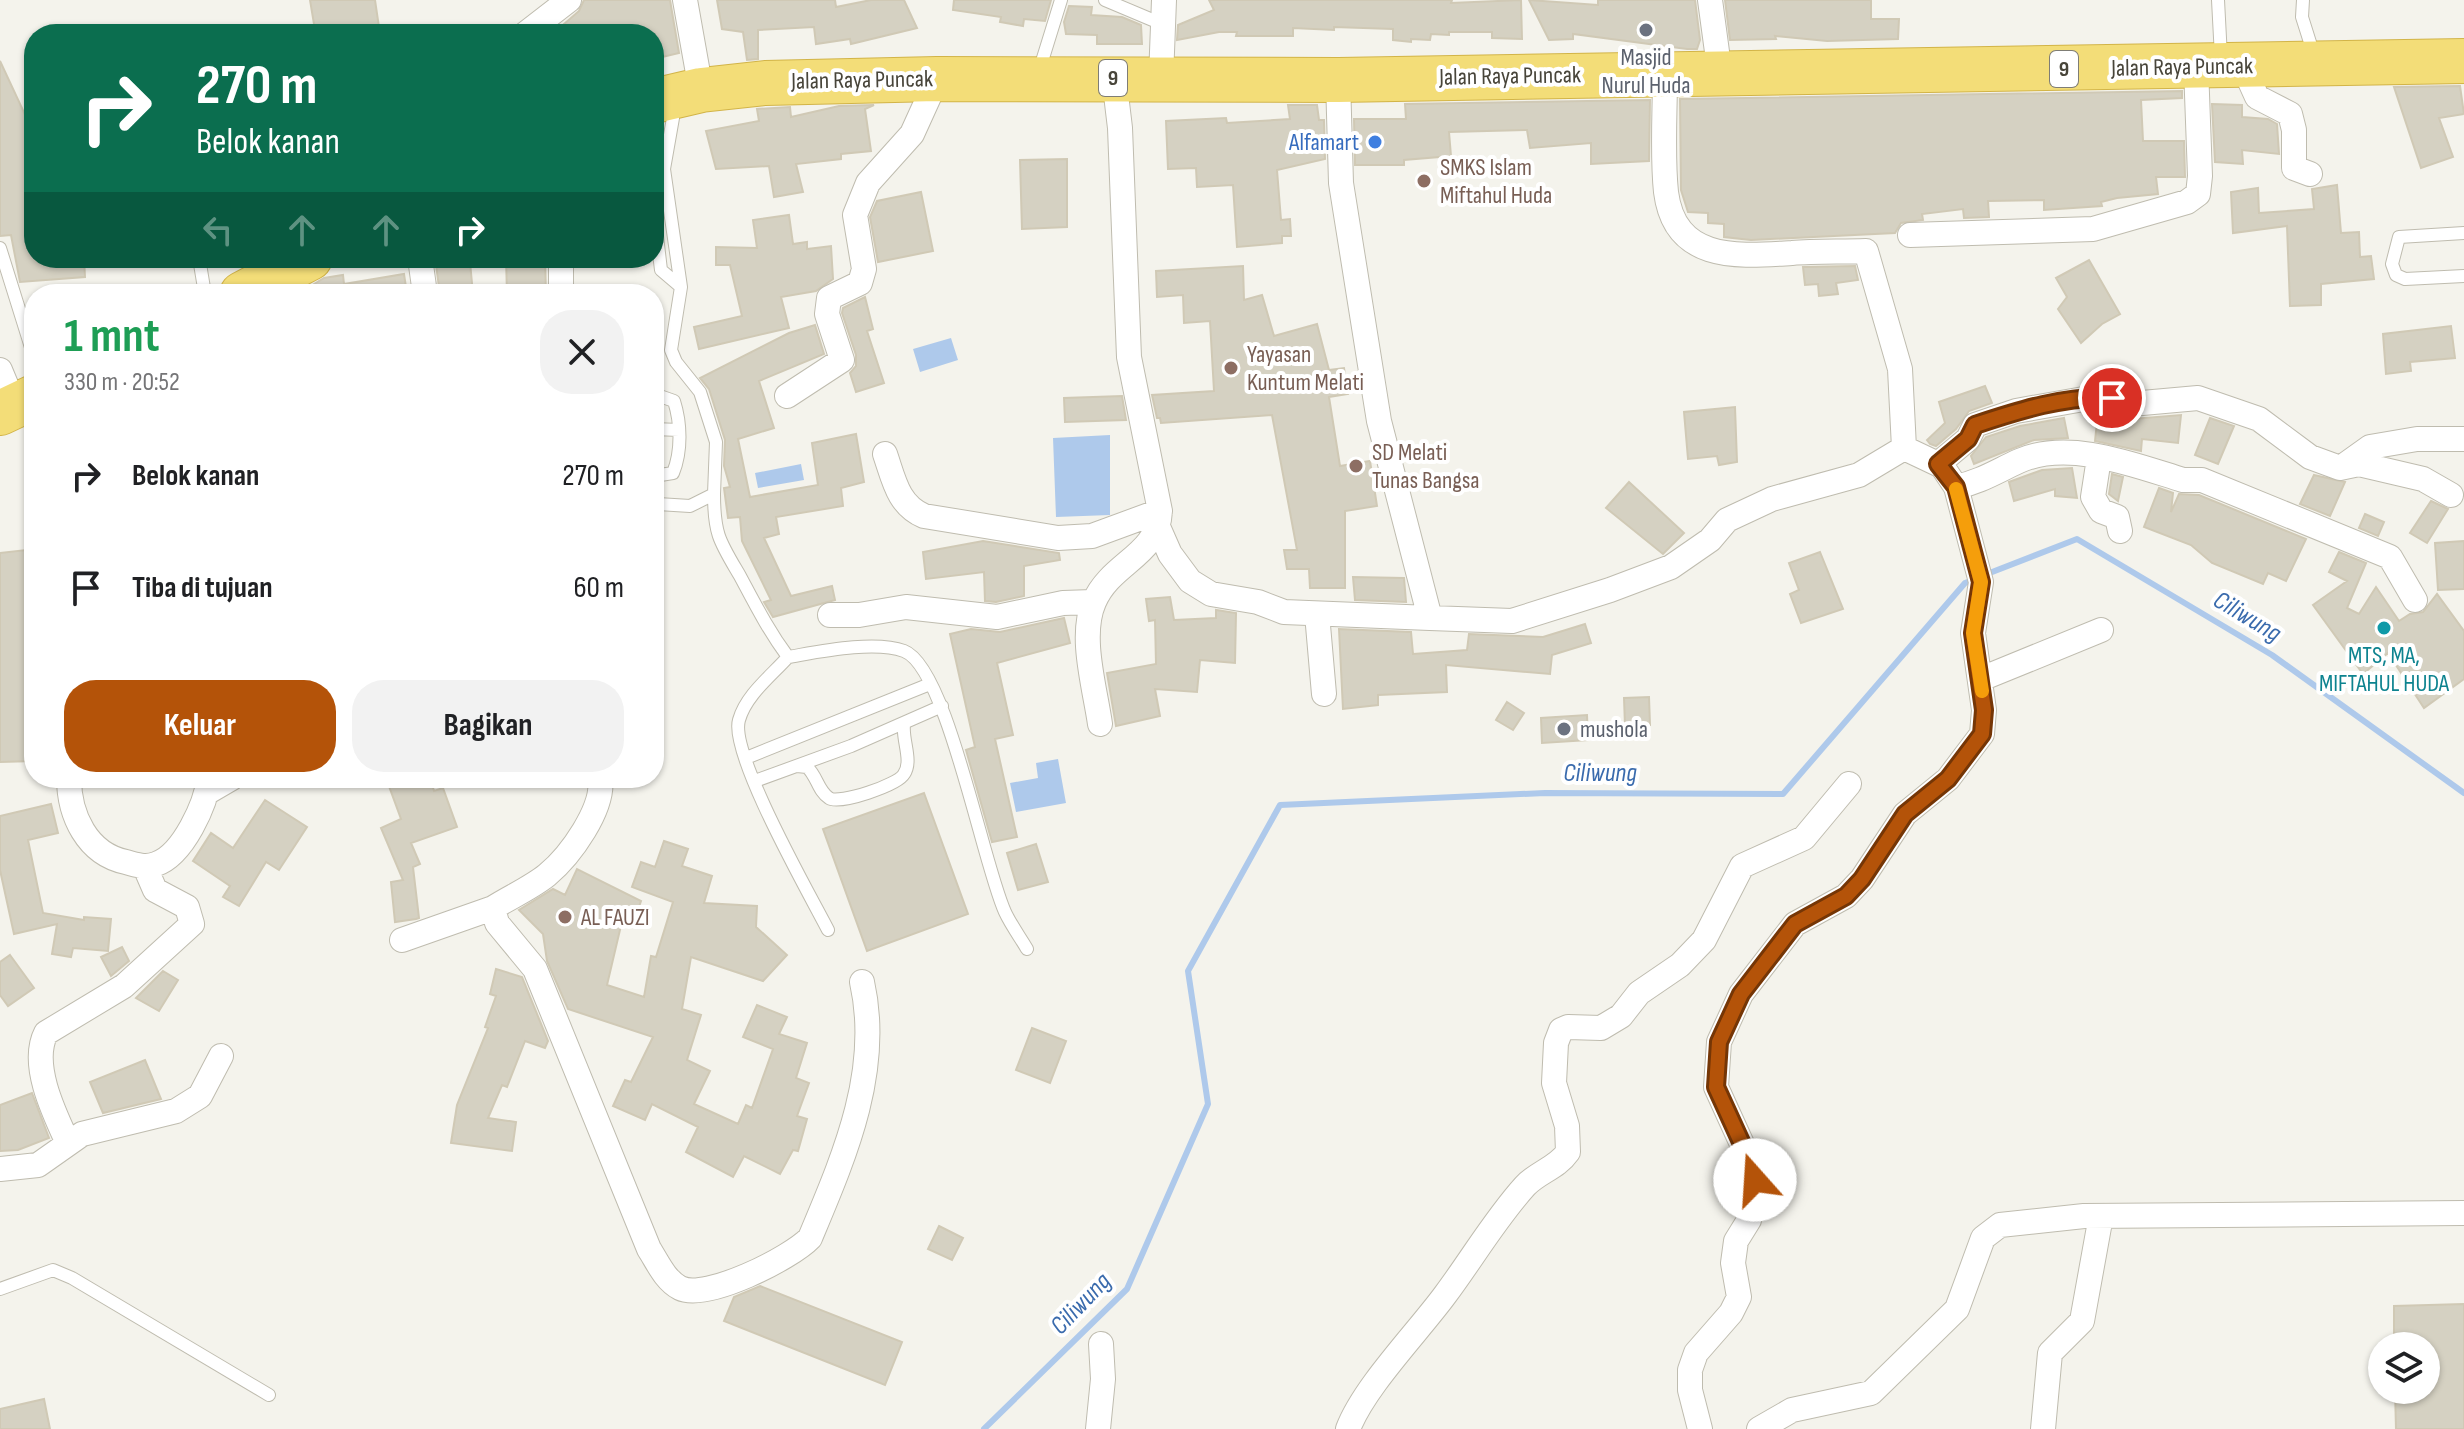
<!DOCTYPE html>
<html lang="id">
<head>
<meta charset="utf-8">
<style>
	:root { --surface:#fff; --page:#f2f2f2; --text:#202124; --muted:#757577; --accent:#b45309 }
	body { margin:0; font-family:"Sofia Sans Condensed",sans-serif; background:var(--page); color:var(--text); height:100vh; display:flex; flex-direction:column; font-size:30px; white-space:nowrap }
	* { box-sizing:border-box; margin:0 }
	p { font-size:26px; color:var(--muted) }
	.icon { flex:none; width:44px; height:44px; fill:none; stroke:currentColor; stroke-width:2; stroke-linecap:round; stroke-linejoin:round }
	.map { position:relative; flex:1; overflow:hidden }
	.drawer { position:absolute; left:24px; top:284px; width:640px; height:504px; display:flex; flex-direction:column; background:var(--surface); border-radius:32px; box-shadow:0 2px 6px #0004 }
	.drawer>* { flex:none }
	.hud { position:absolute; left:24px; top:24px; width:640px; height:244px; border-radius:32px; box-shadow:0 2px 6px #0004; background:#0b6e4f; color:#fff; overflow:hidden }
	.controls { position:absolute; left:2368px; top:1332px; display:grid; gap:16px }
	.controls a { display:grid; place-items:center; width:72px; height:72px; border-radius:50%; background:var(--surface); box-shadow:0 2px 6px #0004; font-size:40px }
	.pin { position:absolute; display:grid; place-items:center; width:68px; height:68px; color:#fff; margin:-34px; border:4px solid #fff; border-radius:50%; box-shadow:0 2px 8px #0007 }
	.me { position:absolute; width:88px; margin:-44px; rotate:341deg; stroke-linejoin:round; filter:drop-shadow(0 0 6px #0008) }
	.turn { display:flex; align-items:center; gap:28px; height:168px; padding:0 40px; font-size:36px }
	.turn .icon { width:104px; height:104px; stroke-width:2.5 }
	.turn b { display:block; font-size:56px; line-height:68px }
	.lanes { display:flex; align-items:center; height:76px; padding:0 40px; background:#0003; justify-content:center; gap:40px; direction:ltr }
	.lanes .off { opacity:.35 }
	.round { display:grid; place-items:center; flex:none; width:84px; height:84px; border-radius:32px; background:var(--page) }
	.head { display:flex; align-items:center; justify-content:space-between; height:136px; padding:0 40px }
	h1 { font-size:48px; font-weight:700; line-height:60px; color:#1e9e55 }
	.primary-button { display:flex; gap:16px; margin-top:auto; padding:16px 40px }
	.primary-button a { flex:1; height:92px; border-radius:32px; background:var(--accent); color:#fff; font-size:32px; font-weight:700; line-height:92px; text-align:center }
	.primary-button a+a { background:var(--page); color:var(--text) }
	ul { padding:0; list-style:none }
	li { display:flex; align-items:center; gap:24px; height:112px; padding:0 40px }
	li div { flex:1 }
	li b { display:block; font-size:30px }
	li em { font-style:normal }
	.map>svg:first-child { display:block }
	.water { fill:#aec9eb }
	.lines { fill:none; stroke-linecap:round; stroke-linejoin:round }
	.stream { stroke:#aec9eb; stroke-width:6 }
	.building { fill:#d5d1c2; stroke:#d0c9b5; stroke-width:2 }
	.lane-casing { stroke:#bfbcaf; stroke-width:14 }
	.street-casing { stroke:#bfbcaf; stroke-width:26 }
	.highway-casing { stroke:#d2b448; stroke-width:46 }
	.lane { stroke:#fff; stroke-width:12 }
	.street { stroke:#fff; stroke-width:24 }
	.highway { stroke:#f3dd78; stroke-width:44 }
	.route-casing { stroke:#753606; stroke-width:20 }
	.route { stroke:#b45309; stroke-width:14 }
	.slow { stroke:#f59e0b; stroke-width:14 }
	.worship-dot { fill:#6b7280; stroke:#fff; stroke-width:3 }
	.shop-dot { fill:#3f7fe0; stroke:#fff; stroke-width:3 }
	.education-dot { fill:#8d6e63; stroke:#fff; stroke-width:3 }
	.culture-dot { fill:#0f9aa8; stroke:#fff; stroke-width:3 }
	.labels { text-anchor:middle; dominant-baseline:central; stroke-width:8; stroke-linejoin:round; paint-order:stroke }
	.shield { fill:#fff; stroke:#7f7d75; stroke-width:2 }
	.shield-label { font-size:22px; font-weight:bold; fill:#48453a }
	.worship-label { font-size:24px; fill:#5b616d; stroke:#fff }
	.street-label { font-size:24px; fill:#48453a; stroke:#fff }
	.shop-label { font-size:24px; fill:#366cbe; stroke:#fff; text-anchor:end }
	.education-label { font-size:24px; fill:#785e54; stroke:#fff; text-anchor:start }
	.culture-label { font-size:24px; fill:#0d838f; stroke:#fff }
	.water-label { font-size:26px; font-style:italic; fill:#3a6bad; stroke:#fff }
</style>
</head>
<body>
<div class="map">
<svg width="2464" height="1429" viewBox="0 0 2464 1429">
	<rect width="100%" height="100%" fill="#f4f3ec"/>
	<path class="water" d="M951 338 958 360 920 372 913 349Z
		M1110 435V515L1056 517 1053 438Z
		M801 464 804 480 758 488 755 473Z
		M1058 759 1066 803 1016 812 1010 783 1038 778 1036 763Z"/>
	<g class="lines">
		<path class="stream" d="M1987 574 2077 539 2272 655 2464 793
			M984 1429 1127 1289 1208 1104 1188 971 1280 805 1545 793 1783 794 1965 583 1973 580"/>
	</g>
	<path class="building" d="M310 0H375L380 34H342L341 26 315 30Z
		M584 0H670L679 53 654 59V34H575L563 25 579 11Z
		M717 0H835L836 7 871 0H904L917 28 851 44 850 39 816 44 814 27 758 30V59L747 60 743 32 722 29Z
		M954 0H1051L1045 21 1024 19 1023 26 1000 22 1001 17 953 10Z
		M1209 0H1452L1451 3 1521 0 1522 39 1492 38V32H1449V35L1431 34 1430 40 1411 39V42L1393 40V29L1334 27V30L1293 28V36H1236L1237 32H1219L1177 40 1178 25 1214 10Z
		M1529 0 1598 5V0H1695L1700 40 1697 49H1687L1573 34V39L1549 40Z
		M1725 0H1871V19H1899L1898 39 1827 41 1775 36 1776 39 1730 40Z
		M1069 6 1092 7 1091 15 1122 17 1141 25 1142 44H1097V35L1066 34 1064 22Z
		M0 61 34 134V258H84L85 277 20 282 11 235 0 236Z
		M2460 86 2464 114 2439 118 2453 157 2421 168 2394 87Z
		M2182 91V98L2141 100 2143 141H2184L2185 177H2156L2158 194 2117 198 2101 202 2102 206 2044 210V200L1988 201 1989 217 1964 218 1963 209 1922 214 1923 220 1901 223 1895 233 1751 240 1724 237V224L1708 223V213L1688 212 1681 190 1680 99Z
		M1650 100 1649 161 1591 164V143L1530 148 1527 130 1449 132 1451 156 1404 160V165H1355L1354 119H1406L1405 104Z
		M2212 104 2242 105V117L2268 119 2277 124 2279 154 2242 150 2243 164 2215 162Z
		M874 105 865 109 871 151 841 154V159L796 164 803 192 774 197 769 166 716 169 706 131 759 121 757 109 790 107 791 117 839 106Z
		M1288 105H1317L1319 120H1324L1325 159 1277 170 1281 220 1290 219 1291 236H1282V243L1237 247 1233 185 1197 187 1196 168 1168 169 1166 121 1226 118 1227 123 1290 119Z
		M1067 159V227L1022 229 1020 160Z
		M2337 185 2341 233 2359 232 2360 257 2371 256 2374 279 2321 284V305L2290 306 2287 226 2233 233 2231 192 2258 188 2259 213 2314 209 2312 189Z
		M921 192 933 251 878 262 870 217 877 201Z
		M789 215 793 244 807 242V249L831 246 833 279 816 291 781 297 789 328 699 349 694 327 742 316 730 265H716V247L757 248 753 220Z
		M506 258H545L546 294H507Z
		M2089 260 2120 314 2102 324 2081 343 2058 309 2067 297 2056 278Z
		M470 262 473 294H440L436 265Z
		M1243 266 1244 300 1262 295 1274 336 1317 324 1329 370 1344 368 1348 394 1329 397 1340 466 1370 461 1377 506 1345 511V588H1310L1309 569H1287L1284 550H1297L1272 415 1161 423 1160 418H1157L1152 395 1214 391 1210 321 1184 323 1183 295 1157 297 1156 271Z
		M1855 266 1858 280 1836 283 1838 294 1819 296 1818 284 1805 285 1803 267Z
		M404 274 407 294H312L311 286 324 278 343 275 344 284Z
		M865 297 873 329 867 331 884 383 856 392 850 373 856 366V355L842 313 843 308Z
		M815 325 824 354 759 381 774 428 738 439 750 497 818 485 812 443 856 434 864 482 841 488 843 506 776 517 779 534 764 538 791 596 832 586 835 600 773 617 764 602 771 600 742 541 740 517 728 518 724 488 730 487 724 466 725 440 709 389 700 378 789 333Z
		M2451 326 2455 358 2410 362 2411 371 2386 374 2383 334Z
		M1985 386 1992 403 1969 411 1956 429 1936 446 1930 444 1927 440 1945 423 1939 402Z
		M1122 396 1126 420 1065 422 1064 398Z
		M1735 407 1737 462 1719 465 1717 456 1688 459 1684 412Z
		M2098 413 2132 419 2181 415 2178 443 2142 439 2141 451 2095 441Z
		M2064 418 2068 438 2034 440 1974 464 1971 456 1986 437 2020 426Z
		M2210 418 2234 426 2218 464 2195 455Z
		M2072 468 2077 498 2055 496V489L2014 501 2009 482 2042 470Z
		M2112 474 2123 477 2118 501 2109 494Z
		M2314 475 2345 482 2330 516 2300 504Z
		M1629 482 1684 533 1663 554 1606 508Z
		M2159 488 2173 493 2171 512 2179 494 2199 495 2306 539 2286 581 2268 573 2263 584 2212 563 2191 545 2144 527Z
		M2431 501 2448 509 2427 543 2410 533Z
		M2365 514 2384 522 2378 536 2359 528Z
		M983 541 1059 553 1060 560 1024 566V596L996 602 985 601 984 572 926 579 923 552Z
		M2464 541V589L2438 590 2435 543Z
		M26 550 29 579H34V604L27 605 34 685V761L0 762V553Z
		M1820 552 1843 609 1801 623 1790 594 1799 590 1789 563Z
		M2339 552 2366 563 2347 608 2359 614 2376 587 2399 621 2410 614 2423 612 2437 594 2464 631V679L2424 708 2388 653 2363 674 2313 605 2347 581 2329 572Z
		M1353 577 1404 578 1406 602 1355 600Z
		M1170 597 1174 620 1216 618V610L1236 613 1235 663 1200 660 1197 692 1155 689 1160 716 1116 726 1107 673 1156 664 1155 620 1149 621 1146 599Z
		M1064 618 1070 643 997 663 1013 735 995 739 1017 837 992 842 966 750 975 747 950 634 971 629 1000 632Z
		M1585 624 1591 643 1552 655 1550 674 1446 665 1447 692 1378 695V705L1343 709 1339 629 1411 632 1413 654 1467 650 1469 634 1543 637Z
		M1649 697 1650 725 1625 726 1624 698Z
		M1507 702 1524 713 1513 730 1496 720Z
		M1587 715 1588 740 1542 743 1541 718Z
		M386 778H430L434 791 443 788 457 827 411 843 420 864 413 867 419 918 416 919 395 922 391 882 403 880 381 828 401 819Z
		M924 793 968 914 867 951 823 829Z
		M265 800 307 827 279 870 266 862 239 906 223 897 230 886 193 861 211 833 233 848Z
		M51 804 58 833 28 840 43 913 84 920V917L111 919 108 951 73 948 71 957 52 954 57 924 14 934 0 870V816Z
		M664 841 688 849 682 866 712 876 704 903 757 906 756 927 787 955 763 981 691 957 682 1009 701 1015 687 1060 710 1071 694 1104 738 1124 746 1105 752 1108 773 1049 743 1037 757 1005 787 1017 779 1034 807 1043 796 1078 809 1083 797 1116 807 1119 798 1151 793 1150 780 1174 744 1156 733 1177 686 1152 698 1127 652 1104 645 1120 613 1106 625 1080 631 1082 653 1037 568 1009 547 961 543 934 519 910 553 889 565 895 577 869 641 901 634 921 623 917 607 985 644 997 651 956 656 957 673 902 632 887 641 862 655 867Z
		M1036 844 1048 882 1018 890 1007 853Z
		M122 947 129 961 111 976 101 957Z
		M10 955 34 988 8 1006 0 995V962Z
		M496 969 522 977 548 1041 545 1048 525 1041 507 1087 502 1085 488 1118 516 1122 512 1151 451 1143 457 1105 488 1028 485 1027 496 996 490 994Z
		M163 971 178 980 159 1011 136 998Z
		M1032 1028 1066 1041 1050 1083 1016 1070Z
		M145 1060 161 1099 103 1113 90 1082Z
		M32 1093 49 1138 18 1150 0 1151V1105Z
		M939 1226 963 1238 952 1260 928 1249Z
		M760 1286 902 1342 885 1385 724 1321 734 1297Z
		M2464 1304V1429H2396L2395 1390H2426V1346H2394V1306Z
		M44 1399 50 1429H0V1409Z"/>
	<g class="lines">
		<g class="lane-casing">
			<path id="lane" d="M1105 0 1162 24
				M2218 0 2221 57
				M2303 0 2302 17 2314 55
				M1039 71 1061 0
				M654 211 661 270 681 287
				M2464 233 2399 237 2392 264 2396 275 2405 279 2464 276
				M0 248 34 357
				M199 258 205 294
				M654 394 674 401C681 423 682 451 673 473L654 476
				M654 429 679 430
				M714 494C714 535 720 542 740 576 755 604 768 630 788 657 818 652 874 640 904 651 947 667 983 865 1005 912 1011 925 1020 937 1027 949
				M654 499 658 504 690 506 714 494 716 442 700 392 676 362 671 350 681 287 664 169 673 118V103
				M788 657C771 676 746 695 739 720 729 753 810 895 828 930
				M746 758 930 684
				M797 766 807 767C817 776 818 791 829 798 839 805 898 785 904 774 913 761 902 740 904 725
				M755 781 851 746 942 706
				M0 1289 53 1270 72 1278 269 1395"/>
		</g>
		<g class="street-casing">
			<path id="street" d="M685 0 701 90
				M1710 0 1720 74
				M525 34 569 0
				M2243 66 2257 97 2290 114 2294 130V168L2310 174
				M1665 75C1665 113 1662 154 1666 192 1675 263 1739 256 1792 253 1816 251 1841 252 1866 251L1900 369 1904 448
				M1161 78 1164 0
				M1910 235 2093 229 2187 202 2198 194 2200 176 2196 67
				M420 258 425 294
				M561 258V294
				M0 370 15 406
				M787 396 842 360 827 314 829 298 860 283 864 269 855 215 868 183 912 134 937 79
				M885 454C894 480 898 505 924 516L1058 538 1092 536 1160 511
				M2099 458 2093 497 2101 511 2117 517 2120 531
				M1938 464 1968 439 1975 425 2016 411 2095 397 2131 404 2198 398 2259 419 2310 457 2340 468 2359 464 2423 479 2451 495
				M2342 467 2370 447 2417 439H2464
				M1956 487C1980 482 1997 471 2019 461 2069 439 2134 465 2183 480H2202L2390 557 2415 600
				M1159 529 1170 554 1190 581 1211 594 1258 602 1284 612 1430 618 1379 421 1341 183 1338 80
				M1317 614 1324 694
				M830 615H859L906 607 997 617 1063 603 1093 602
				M1430 618 1512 621 1610 590 1671 567 1710 540 1727 520 1772 499 1859 475 1904 448
				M1981 679 2101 630
				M1100 724C1095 688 1079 636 1094 602 1111 562 1158 556 1160 511L1129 357 1120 128 1114 78
				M69 778C69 815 87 854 126 862 136 865 146 868 156 864 183 855 206 804 209 778
				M600 778C605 808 570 856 547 875 531 888 510 897 493 908L497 923 535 969 649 1249C658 1263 665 1280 680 1288 706 1301 791 1258 810 1238 844 1157 882 1071 862 982
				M208 792 232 778
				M402 940 493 908
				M68 1143C54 1113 30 1064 46 1033L124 986 192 924 187 907 155 890 145 867
				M0 1169 38 1165 82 1134 176 1111 200 1096 221 1056
				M1098 1429 1103 1379 1101 1344
				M1348 1429C1364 1387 1417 1333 1445 1295 1472 1259 1495 1219 1525 1186 1538 1172 1557 1168 1568 1152L1567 1126 1554 1083 1556 1043 1561 1030 1568 1027 1601 1028 1621 1016 1639 993 1680 965 1704 940 1742 866 1804 838 1849 784
				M1700 1429 1690 1390V1370L1696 1353 1731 1313 1739 1297 1733 1263 1736 1241 1749 1220 1755 1180 1747 1155 1716 1087 1719 1042 1741 994 1795 924 1846 896 1862 879 1905 814 1948 779 1982 734 1984 710 1973 633 1981 582 1956 487 1942 466 1904 448
				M1759 1429 1792 1410 1871 1393 1957 1309 1983 1238 2000 1225 2084 1216 2464 1213
				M2043 1429 2050 1353 2082 1321 2101 1216"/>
		</g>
		<g class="highway-casing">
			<path id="highway" d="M654 101 701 90 765 83 937 79 1338 80 2464 61
				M242 294 310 258
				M0 413 34 397"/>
		</g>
		<use href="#lane" class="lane"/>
		<use href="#street" class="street"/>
		<use href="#highway" class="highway"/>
	</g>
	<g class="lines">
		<g class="route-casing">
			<path id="route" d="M1755 1180 1747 1155 1716 1087 1719 1042 1741 994 1795 924 1846 896 1862 879 1905 814 1948 779 1982 734 1984 710 1973 633 1981 582 1956 487 1938 464 1968 439 1975 425C2017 411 2067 395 2112 398"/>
		</g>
		<use href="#route" class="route"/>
		<path class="slow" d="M1956 489 1981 582 1973 633 1982 691"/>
	</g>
	<g class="worship-dot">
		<circle cx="1646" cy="30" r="8"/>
		<circle cx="1564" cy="729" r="8"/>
	</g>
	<circle class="shop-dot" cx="1375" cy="142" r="8"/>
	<g class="education-dot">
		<circle cx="1424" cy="181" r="8"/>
		<circle cx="1231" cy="368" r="8"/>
		<circle cx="1356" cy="466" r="8"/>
		<circle cx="565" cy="917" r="8"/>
	</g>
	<circle class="culture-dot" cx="2384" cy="628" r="8"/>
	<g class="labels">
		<g class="shield">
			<rect x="2050" y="51" width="28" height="36" rx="6"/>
			<rect x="1099" y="60" width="28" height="36" rx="6"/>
		</g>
		<g class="shield-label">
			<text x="2064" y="69">9</text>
			<text x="1113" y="78">9</text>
		</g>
		<g class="worship-label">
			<text x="1646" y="57">Masjid<tspan x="1646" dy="28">Nurul Huda</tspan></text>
			<text x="1580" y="729" text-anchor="start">mushola</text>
		</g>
		<g class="street-label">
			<text transform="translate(2182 67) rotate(-1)">Jalan Raya Puncak</text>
			<text transform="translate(1510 76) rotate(-1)">Jalan Raya Puncak</text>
			<text transform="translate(862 80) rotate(-1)">Jalan Raya Puncak</text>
		</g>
		<g class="shop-label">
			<text x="1359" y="142">Alfamart</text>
		</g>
		<g class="education-label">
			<text x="1440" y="167">SMKS Islam<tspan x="1440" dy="28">Miftahul Huda</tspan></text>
			<text x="1247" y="354">Yayasan<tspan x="1247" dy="28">Kuntum Melati</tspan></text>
			<text x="1372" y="452">SD Melati<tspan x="1372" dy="28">Tunas Bangsa</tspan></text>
			<text x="581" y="917">AL FAUZI</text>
		</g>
		<g class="culture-label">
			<text x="2384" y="655">MTS, MA,<tspan x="2384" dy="28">MIFTAHUL HUDA</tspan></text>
		</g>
		<g class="water-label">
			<text transform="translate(2247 617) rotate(31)">Ciliwung</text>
			<text x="1600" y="773">Ciliwung</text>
			<text transform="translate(1081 1304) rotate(-46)">Ciliwung</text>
		</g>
	</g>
</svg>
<div class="controls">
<a><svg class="icon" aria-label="layers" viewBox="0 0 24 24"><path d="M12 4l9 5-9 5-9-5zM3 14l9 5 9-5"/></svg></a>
</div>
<div class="pin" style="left:2112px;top:398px;background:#d93025"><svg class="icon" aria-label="arrive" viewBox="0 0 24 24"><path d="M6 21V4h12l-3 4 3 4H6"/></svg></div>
<svg class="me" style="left:1755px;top:1180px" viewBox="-20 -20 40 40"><circle r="19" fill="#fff"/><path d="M0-13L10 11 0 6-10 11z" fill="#b45309"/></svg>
<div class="hud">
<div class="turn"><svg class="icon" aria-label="right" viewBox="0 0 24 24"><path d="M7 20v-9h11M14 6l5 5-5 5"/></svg><div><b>270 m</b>Belok kanan</div></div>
<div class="lanes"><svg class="icon off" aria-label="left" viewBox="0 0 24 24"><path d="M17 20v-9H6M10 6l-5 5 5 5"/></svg><svg class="icon off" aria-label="ahead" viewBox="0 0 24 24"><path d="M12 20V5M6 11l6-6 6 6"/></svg><svg class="icon off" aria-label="ahead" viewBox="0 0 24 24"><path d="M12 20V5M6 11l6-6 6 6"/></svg><svg class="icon" aria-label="right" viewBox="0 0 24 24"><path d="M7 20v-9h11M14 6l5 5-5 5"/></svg></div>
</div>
<section class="drawer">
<div class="head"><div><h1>1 mnt</h1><p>330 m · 20:52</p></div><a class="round"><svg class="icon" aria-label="close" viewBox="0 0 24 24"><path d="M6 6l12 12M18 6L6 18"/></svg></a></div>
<ul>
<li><svg class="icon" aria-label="right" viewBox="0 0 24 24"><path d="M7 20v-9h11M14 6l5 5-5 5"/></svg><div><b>Belok kanan</b></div><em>270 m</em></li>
<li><svg class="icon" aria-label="arrive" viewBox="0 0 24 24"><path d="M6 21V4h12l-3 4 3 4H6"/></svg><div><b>Tiba di tujuan</b></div><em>60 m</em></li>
</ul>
<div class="primary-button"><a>Keluar</a><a>Bagikan</a></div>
</section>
</div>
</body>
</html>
